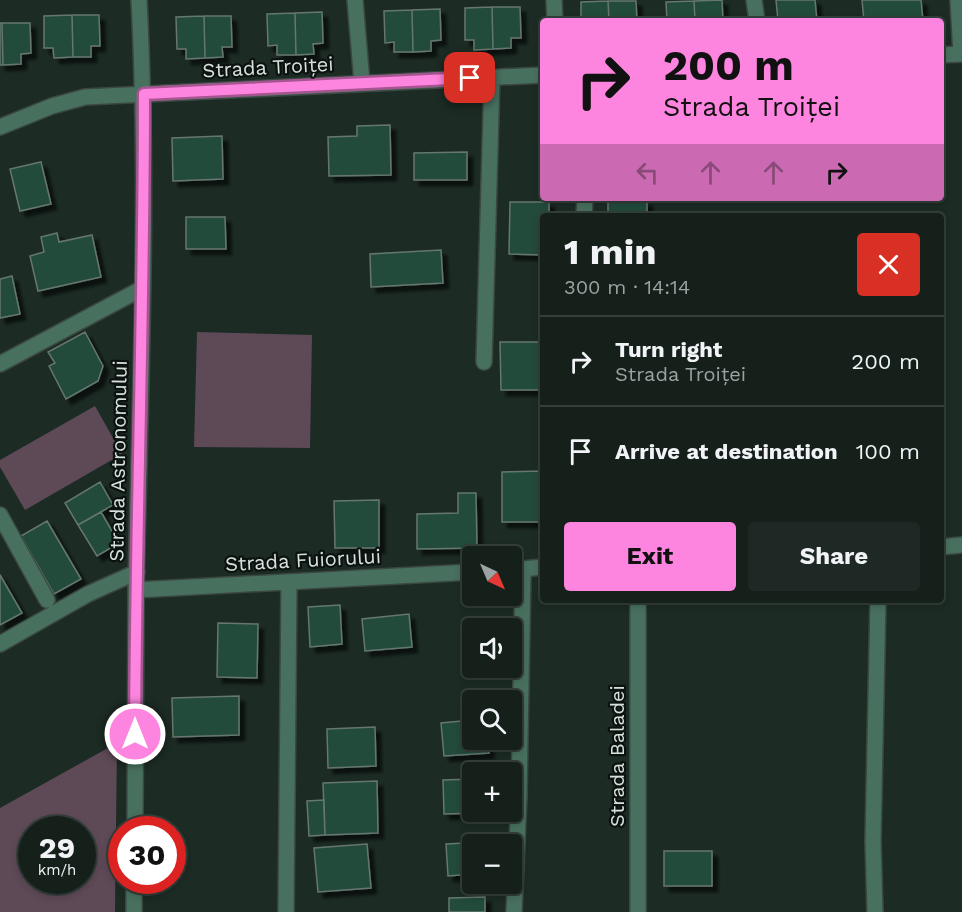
<!DOCTYPE html>
<html lang="en">
<head>
<meta charset="utf-8">
<style>
	:root { --surface:#15201b; --page:#1e2824; --text:#f1f3f6; --muted:#9da3a3; --line:#343e3a; --accent:#fe85df }
	body { margin:0; font-family:"Work Sans",sans-serif; background:var(--page); color:var(--text); height:100vh; display:flex; flex-direction:column; font-size:22px; white-space:nowrap }
	* { box-sizing:border-box; margin:0 }
	p { font-size:20px; color:var(--muted) }
	.icon { flex:none; width:33px; height:33px; fill:none; stroke:currentColor; stroke-width:2; stroke-linecap:round; stroke-linejoin:round }
	.map { position:relative; flex:1; overflow:hidden }
	.sheet { position:absolute; left:540px; top:213px; width:404px; height:390px; display:flex; flex-direction:column; background:var(--surface); border-radius:6px; box-shadow:0 3px 9px #0003,0 0 0 2px var(--line) }
	.sheet>* { flex:none }
	.hud { position:absolute; left:540px; top:18px; width:404px; height:183px; border-radius:6px; box-shadow:0 3px 9px #0003,0 0 0 2px var(--line); background:#fe85df; color:#111; overflow:hidden }
	.needle { width:39px; rotate:136deg }
	.buttons { position:absolute; left:462px; top:546px; display:grid; gap:12px }
	.buttons a { display:grid; place-items:center; width:60px; height:60px; border-radius:6px; background:var(--surface); box-shadow:0 3px 9px #0003,0 0 0 2px var(--line); font-size:30px }
	.speed { position:absolute; left:18px; top:816px; display:flex; gap:12px; font-size:30px; font-weight:700; text-align:center }
	.speed>* { display:grid; place-content:center; width:78px; height:78px; border-radius:50%; background:var(--surface); box-shadow:0 3px 9px #0003,0 0 0 2px var(--line); line-height:1 }
	.speed small { font-size:15px; font-weight:400 }
	.speed .limit { border:9px solid #d22; background:#fff; color:#111 }
	.pin { position:absolute; display:grid; place-items:center; width:51px; height:51px; color:#fff; margin:-26px; border-radius:12px; box-shadow:0 3px 9px #0006 }
	.me { position:absolute; width:66px; margin:-33px; rotate:0deg; stroke-linejoin:round; filter:drop-shadow(0 0 4px #0008) }
	.turn { display:flex; align-items:center; gap:21px; height:126px; padding:0 24px; font-size:27px }
	.turn .icon { width:78px; height:78px; stroke-width:2.5 }
	.turn b { display:block; font-size:42px; line-height:51px }
	.lanes { display:flex; align-items:center; height:57px; padding:0 24px; background:#0003; justify-content:center; gap:30px; direction:ltr }
	.lanes .off { opacity:.35 }
	.round { display:grid; place-items:center; flex:none; width:63px; height:63px; border-radius:6px; background:var(--page) }
	.summary { display:flex; align-items:center; justify-content:space-between; height:102px; padding:0 24px }
	h1 { font-size:36px; font-weight:700; line-height:45px }
	.cta { display:flex; gap:12px; margin-top:auto; padding:12px 24px }
	.cta a { flex:1; height:69px; border-radius:6px; background:var(--accent); color:#111; font-size:24px; font-weight:700; line-height:69px; text-align:center }
	.cta a+a { background:var(--page); color:var(--text) }
	ul { padding:0; list-style:none }
	li { display:flex; align-items:center; gap:18px; height:90px; padding:0 24px; border-top:2px solid var(--line) }
	li div { flex:1 }
	li b { display:block; font-size:22px }
	li em { font-style:normal }
	.map>svg:first-child { display:block }
	.green { fill:#5e4957; fill-rule:evenodd }
	.building { fill:#204b3b; stroke:#66776f; stroke-width:1.5; filter:url(#shadow) }
	.lines { fill:none; stroke-linecap:round; stroke-linejoin:round }
	.street-casing { stroke:#3a4841; stroke-width:18 }
	.street { stroke:#48705f; stroke-width:15 }
	.route-casing { stroke:#a55691; stroke-width:15 }
	.route { stroke:#fe85df; stroke-width:10 }
	.labels { text-anchor:middle; dominant-baseline:central; stroke-width:4.5; stroke-linejoin:round; paint-order:stroke }
	.street-label { font-size:20px; fill:#d7e1dc; stroke:#0b120f }
</style>
</head>
<body>
<div class="map">
<svg width="962" height="912" viewBox="0 0 962 912">
	<defs>
		<filter id="shadow"><feDropShadow dx="5.5" dy="5.5" stdDeviation="1.5" flood-color="#0009"/></filter>
	</defs>
	<rect width="100%" height="100%" fill="#1c2b24"/>
	<path class="green" d="M197 332 312 335 310 448 194 447Z
		M95 406 122 454 25 510 0 467V460Z
		M117 743 115 912H0V808ZM32 830H82V880H32Z"/>
	<path class="building" d="M722 0 723 21H695L694 1Z
		M776 0H815L817 21H778Z
		M862 0H921L923 21H864Z
		M608 1 609 21H581V2Z
		M608 1H636L637 21H609Z
		M694 1 695 21H667L666 2Z
		M492 7 493 49 474 50V40H465V8Z
		M492 7H520L521 38H511V48L493 49Z
		M440 9 441 40 431 41V51L413 52 412 10Z
		M412 10 413 52H394V42L385 43 384 11Z
		M322 12 323 43 313 44 314 54 296 55 295 13Z
		M295 13 296 55H277V45L268 46 267 14Z
		M72 15 73 57 54 58 53 48H44V16Z
		M72 15H99L100 46H91V57H73Z
		M204 16 205 58 186 59V49H177L176 17Z
		M204 16H231L232 47H222L223 57 205 58Z
		M0 23H2L3 65H0Z
		M2 23H30L31 53 21 54V64L3 65Z
		M390 125 391 175 329 176 328 137 357 136V126Z
		M222 136 223 179 173 181 172 138Z
		M467 152V180H414V153Z
		M41 162 51 204 20 211 10 169Z
		M608 200 647 201V216H608Z
		M510 202H549V216H543V255L509 254Z
		M186 217H225L226 249H186Z
		M57 233 59 242 92 235 101 277 38 291 30 256 44 252 41 237Z
		M441 250 443 283 371 287 370 254Z
		M12 276 20 314 0 318V279Z
		M85 332 103 366 98 381 66 399 49 366 55 363 48 352Z
		M500 342H543V390H501Z
		M542 471 543 522H502V472Z
		M100 482 113 505 78 525 65 503Z
		M458 493H476L477 548 417 549V514L458 513Z
		M379 500V548H335L334 501Z
		M101 512 119 543 97 556 78 525Z
		M47 521 81 579 54 594 21 536Z
		M0 575 22 613 0 625Z
		M340 605 342 644 310 647 308 607Z
		M409 614 412 647 365 651 362 619Z
		M218 623 258 624 257 678 217 677Z
		M239 696V735L173 737 172 698Z
		M472 720V740H488L489 753 444 756 441 723Z
		M375 727 376 766 328 768 327 729Z
		M472 779V812L482 813 444 814 443 780Z
		M377 781 378 833 325 835 323 783Z
		M324 800 325 835 309 836 307 801Z
		M484 842V844H472V874L448 876 446 844Z
		M367 844 371 888 318 892 314 848Z
		M664 851H712V886H664Z
		M485 897V912H449V898Z"/>
	<g class="lines">
		<g class="street-casing">
			<path id="street" d="M355 0 362 83
				M554 0 555 21
				M754 0 757 21
				M958 0 961 54
				M940 55 962 54
				M0 127 52 106 85 97 543 75
				M584 216 585 198
				M484 362 492 77
				M0 364 143 288
				M0 515 47 600
				M940 547 962 545
				M512 570 543 567
				M136 590 472 572
				M0 644 88 594 137 572
				M135 830C135 749 135 669 136 589 140 393 149 197 139 0
				M134 912V880
				M286 912 289 582
				M514 912 519 797 523 569
				M638 912V600
				M875 912 873 841 878 600"/>
		</g>
		<use href="#street" class="street"/>
	</g>
	<g class="lines">
		<g class="route-casing">
			<path id="route" d="M135 734C136 521 144 308 144 94L470 78"/>
		</g>
		<use href="#route" class="route"/>
	</g>
	<g class="labels">
		<g class="street-label">
			<text transform="translate(268 67) rotate(-3)">Strada Troiței</text>
			<text transform="translate(118 461) rotate(-89)">Strada Astronomului</text>
			<text transform="translate(303 560) rotate(-3)">Strada Fuiorului</text>
			<text transform="translate(617 756) rotate(-90)">Strada Baladei</text>
		</g>
	</g>
</svg>
<div class="buttons">
<a><svg class="needle" viewBox="-14 -14 28 28"><path d="M0-13l5 13h-10z" fill="#e53935"/><path d="M0 13l5-13h-10z" fill="#9da3a3"/></svg></a>
<a><svg class="icon" aria-label="sound" viewBox="0 0 24 24"><path d="M4 9h4l5-4v14l-5-4H4zM17 9q2 3 0 6"/></svg></a>
<a><svg class="icon" aria-label="search" viewBox="0 0 24 24"><circle cx="10" cy="10" r="6"/><path d="M15 15l6 6"/></svg></a>
<a>+</a>
<a>−</a>
</div>
<div class="speed"><div>29<small>km/h</small></div><div class="limit">30</div></div>
<div class="pin" style="left:470px;top:78px;background:#d93025"><svg class="icon" aria-label="arrive" viewBox="0 0 24 24"><path d="M6 21V4h12l-3 4 3 4H6"/></svg></div>
<svg class="me" style="left:135px;top:734px" viewBox="-20 -20 40 40"><circle r="17" fill="#fe85df" stroke="#fff" stroke-width="3"/><path d="M0-11L8 9 0 5-8 9z" fill="#fff"/></svg>
<div class="hud">
<div class="turn"><svg class="icon" aria-label="right" viewBox="0 0 24 24"><path d="M7 20v-9h11M14 6l5 5-5 5"/></svg><div><b>200 m</b>Strada Troiței</div></div>
<div class="lanes"><svg class="icon off" aria-label="left" viewBox="0 0 24 24"><path d="M17 20v-9H6M10 6l-5 5 5 5"/></svg><svg class="icon off" aria-label="ahead" viewBox="0 0 24 24"><path d="M12 20V5M6 11l6-6 6 6"/></svg><svg class="icon off" aria-label="ahead" viewBox="0 0 24 24"><path d="M12 20V5M6 11l6-6 6 6"/></svg><svg class="icon" aria-label="right" viewBox="0 0 24 24"><path d="M7 20v-9h11M14 6l5 5-5 5"/></svg></div>
</div>
<section class="sheet">
<div class="summary"><div><h1>1 min</h1><p>300 m · 14:14</p></div><a class="round" style="background:#d93025;color:#fff"><svg class="icon" aria-label="close" viewBox="0 0 24 24"><path d="M6 6l12 12M18 6L6 18"/></svg></a></div>
<ul>
<li><svg class="icon" aria-label="right" viewBox="0 0 24 24"><path d="M7 20v-9h11M14 6l5 5-5 5"/></svg><div><b>Turn right</b><p>Strada Troiței</p></div><em>200 m</em></li>
<li><svg class="icon" aria-label="arrive" viewBox="0 0 24 24"><path d="M6 21V4h12l-3 4 3 4H6"/></svg><div><b>Arrive at destination</b></div><em>100 m</em></li>
</ul>
<div class="cta"><a>Exit</a><a>Share</a></div>
</section>
</div>
</body>
</html>
